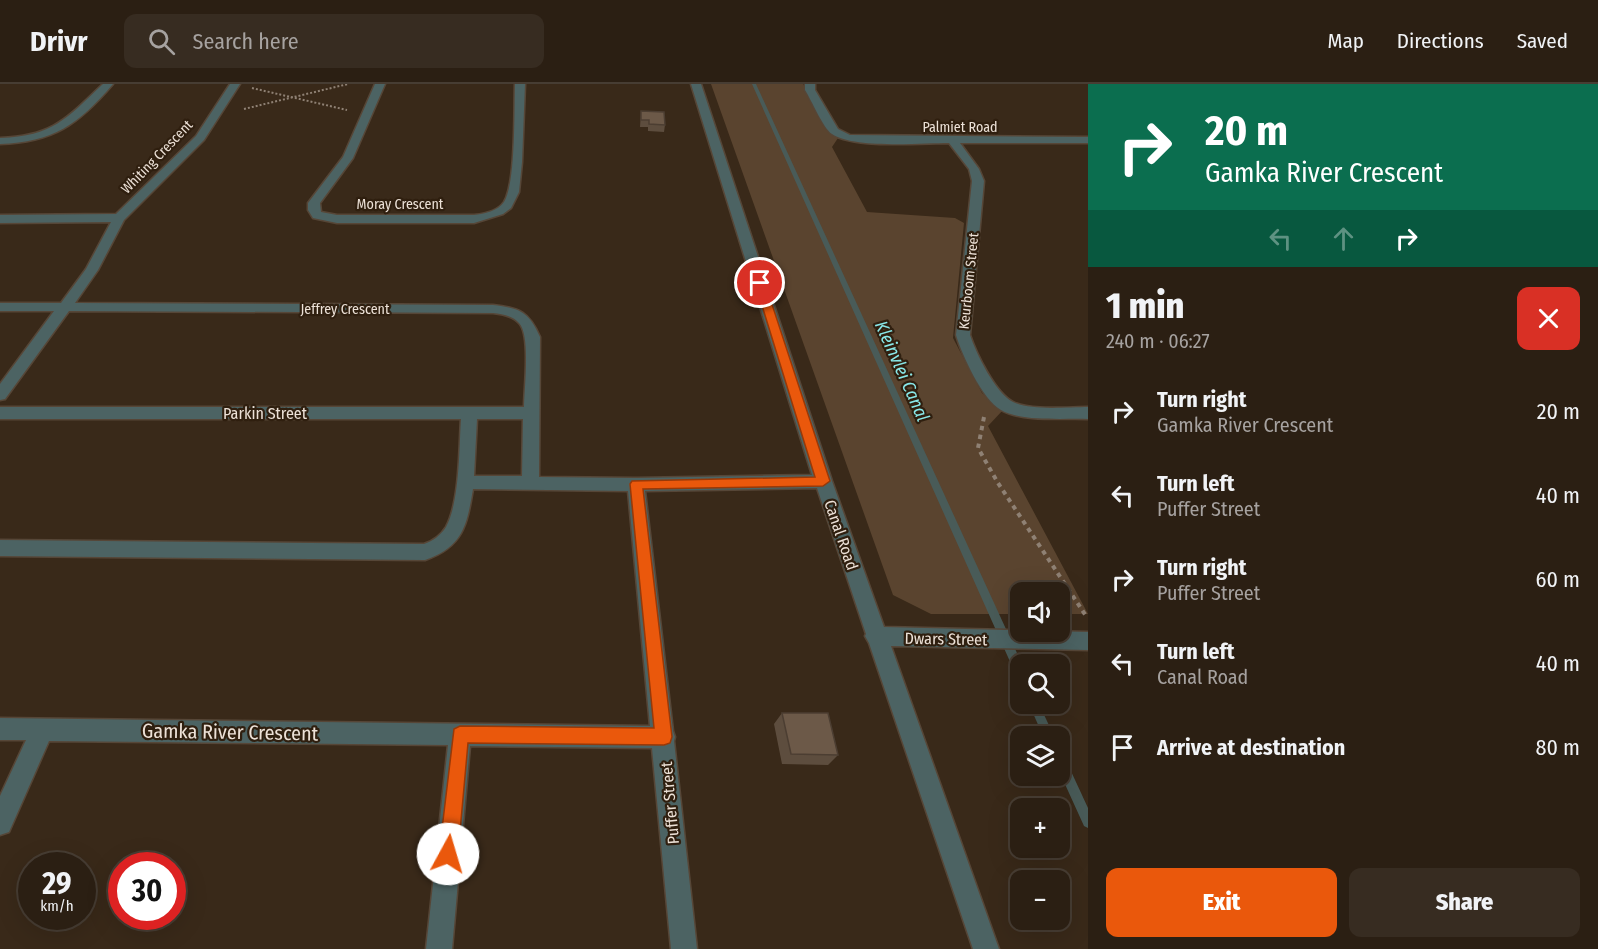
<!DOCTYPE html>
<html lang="en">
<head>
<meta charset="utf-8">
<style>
	:root { --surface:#2b1f13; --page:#372c21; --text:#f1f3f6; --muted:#a6a2a0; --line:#473d33; --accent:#ea580c }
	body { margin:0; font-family:"Fira Sans Condensed",sans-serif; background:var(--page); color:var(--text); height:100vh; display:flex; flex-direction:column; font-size:22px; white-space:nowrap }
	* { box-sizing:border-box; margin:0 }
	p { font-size:20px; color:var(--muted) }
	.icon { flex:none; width:33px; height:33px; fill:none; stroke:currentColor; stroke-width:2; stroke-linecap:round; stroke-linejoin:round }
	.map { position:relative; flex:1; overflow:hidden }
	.sheet { display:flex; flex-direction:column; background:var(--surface); width:510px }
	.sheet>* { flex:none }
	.hud { background:#0b6e4f; color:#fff; overflow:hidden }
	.controls { position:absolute; left:1010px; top:498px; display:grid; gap:12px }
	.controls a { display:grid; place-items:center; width:60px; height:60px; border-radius:12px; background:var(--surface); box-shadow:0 6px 24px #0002,0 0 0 2px var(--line); font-size:30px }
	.speed { position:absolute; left:18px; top:768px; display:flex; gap:12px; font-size:30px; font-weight:700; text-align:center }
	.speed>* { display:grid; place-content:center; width:78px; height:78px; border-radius:50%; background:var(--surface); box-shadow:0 6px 24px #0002,0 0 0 2px var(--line); line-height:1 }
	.speed small { font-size:15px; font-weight:400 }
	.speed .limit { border:9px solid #d22; background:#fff; color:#111 }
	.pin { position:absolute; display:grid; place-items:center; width:51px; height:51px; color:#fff; margin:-26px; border:3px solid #fff; border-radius:50%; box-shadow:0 2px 6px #0007 }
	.me { position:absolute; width:66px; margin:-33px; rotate:6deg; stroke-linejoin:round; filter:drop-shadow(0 0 4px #0008) }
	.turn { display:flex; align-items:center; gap:21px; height:126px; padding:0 18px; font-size:27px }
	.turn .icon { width:78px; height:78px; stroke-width:2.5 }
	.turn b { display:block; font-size:42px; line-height:51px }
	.lanes { display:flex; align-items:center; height:57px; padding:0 18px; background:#0003; justify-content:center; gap:30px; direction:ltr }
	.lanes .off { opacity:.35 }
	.round { display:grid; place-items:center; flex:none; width:63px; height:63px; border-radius:12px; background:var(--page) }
	.overview { display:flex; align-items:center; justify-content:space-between; height:102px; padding:0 18px }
	h1 { font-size:36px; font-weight:800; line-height:45px }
	.cta { display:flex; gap:12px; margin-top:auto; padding:12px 18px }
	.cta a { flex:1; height:69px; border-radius:12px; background:var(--accent); color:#fff; font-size:24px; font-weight:800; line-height:69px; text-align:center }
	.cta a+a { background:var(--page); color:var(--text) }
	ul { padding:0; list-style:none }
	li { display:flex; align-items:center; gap:18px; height:84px; padding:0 18px }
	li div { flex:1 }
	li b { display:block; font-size:22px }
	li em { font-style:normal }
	header { display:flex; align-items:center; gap:36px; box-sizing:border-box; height:84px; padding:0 30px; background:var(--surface); border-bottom:2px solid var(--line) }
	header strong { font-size:28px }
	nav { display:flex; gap:33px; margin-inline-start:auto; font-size:21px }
	.search { width:420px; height:54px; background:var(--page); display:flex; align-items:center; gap:15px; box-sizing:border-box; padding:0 21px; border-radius:12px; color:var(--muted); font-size:22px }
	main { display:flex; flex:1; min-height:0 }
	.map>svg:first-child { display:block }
	.green { fill:#5a442f }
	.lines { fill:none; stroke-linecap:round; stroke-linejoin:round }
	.stream { fill:#495b58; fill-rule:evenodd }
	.minor-casing { stroke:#564637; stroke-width:3 }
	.path-far1 { stroke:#8f8174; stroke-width:2; stroke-dasharray:2 2; stroke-linecap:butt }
	.path { stroke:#8f8174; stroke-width:4; stroke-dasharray:4.5 4.5; stroke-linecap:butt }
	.minor { fill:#4c6363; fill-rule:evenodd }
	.wall { fill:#5d4d3e }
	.building { fill:#6c5948; stroke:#4c3e32; stroke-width:1.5 }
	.route { fill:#ea580c; stroke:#983908; stroke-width:1.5 }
	.labels { text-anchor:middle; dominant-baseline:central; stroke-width:4.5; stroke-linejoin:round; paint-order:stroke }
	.far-street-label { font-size:14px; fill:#ece1d7; stroke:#2f1f0f }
	.street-label { font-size:16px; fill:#ece1d7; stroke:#2f1f0f }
	.water-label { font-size:18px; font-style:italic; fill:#89e8e9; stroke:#2f1f0f }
	.near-street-label { font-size:20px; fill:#ece1d7; stroke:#2f1f0f }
</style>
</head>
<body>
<header>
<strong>Drivr</strong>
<div class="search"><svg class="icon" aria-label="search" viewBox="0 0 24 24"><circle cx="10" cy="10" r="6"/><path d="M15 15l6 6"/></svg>Search here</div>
<nav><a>Map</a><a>Directions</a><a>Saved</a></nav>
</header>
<main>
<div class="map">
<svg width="1088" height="865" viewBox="0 0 1088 865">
	<rect width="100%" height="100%" fill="#392919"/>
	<path class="green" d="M711 0H803L829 48 838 54 832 63 867 128 955 134 964 139 953 254 982 309 1003 326 988 342 1088 530H1059V508H1020V530H931L893 511Z"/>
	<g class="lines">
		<path class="stream" d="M752 0H756L1022 580H1020V593L1016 591Z
			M1029 620H1039L1054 652H1043Z
			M1059 668 1063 670 1088 724V744L1084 742 1059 687Z"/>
		<g class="minor-casing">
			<path id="minor" d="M103 0H113C78 41 53 58 0 60V54C53 52 66 35 103 0Z
				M230 0H240L204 56 124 136 98 186 75 219 493 221C520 224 529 228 540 253L539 393 636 394 812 391 691 0H701L832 397 884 543 1088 548V566L891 562 999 865H973L869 559 865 552 866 550 817 404 645 407 673 647 675 653 674 657 697 865H671L652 664 470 662 452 865H426L448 661 49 657 9 748 0 751V712L26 656H0V634L650 642 628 407 473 405C467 441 463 463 425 476L0 472V456L424 460C433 457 441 451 446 443 460 417 459 364 461 335H0V323H524C524 306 531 251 519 239 513 232 502 230 493 229L69 227 5 315 0 316V300L54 227H0V219H61L86 185 111 138 0 139V131L116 130 196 52ZM477 335H523L522 392H474Z
				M375 0H385L353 74 320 119 321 128 337 131H474C484 130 498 127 504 118 516 99 514 25 515 0H525L522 78 519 108 511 124 503 130 474 139H337L313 134 308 126V119L343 73Z
				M805 0H815V6L838 45 850 51 1088 53V59H960L979 85 984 97 970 251C976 269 995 309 1013 318 1030 327 1068 323 1088 323V335C1064 334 1022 338 1001 326 982 315 962 271 956 251L972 97 969 85 949 59C922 59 854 65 832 50 823 44 812 17 805 6Z"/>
		</g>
		<path class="path-far1" d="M252 4 347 26
			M244 25 348 0"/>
		<path class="path" d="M984 333 978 364 998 399 1086 532"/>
		<use href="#minor" class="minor"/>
	</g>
	<path class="wall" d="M641 27 665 41 664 48 648 47V43H640Z
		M782 629 838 671 828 681 782 680 774 640Z"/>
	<path class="building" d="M641 27 664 28 665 41 649 40V36H641Z
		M782 629H828L838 671 791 670Z"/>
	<path class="route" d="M760 196 765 199 830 397 823 402 643 405 672 653 670 659 664 661 468 659 458 770 455 776 448 779 442 776 439 770 454 645 460 642 654 644 630 400 632 397 815 393 755 199Z"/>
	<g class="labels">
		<g class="far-street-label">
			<text x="960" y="43">Palmiet Road</text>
			<text transform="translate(157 73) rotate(-46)">Whiting Crescent</text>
			<text x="400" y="120">Moray Crescent</text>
			<text transform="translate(969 197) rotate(-84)">Keurboom Street</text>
			<text x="345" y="225">Jeffrey Crescent</text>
		</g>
		<g class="street-label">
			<text x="265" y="329">Parkin Street</text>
			<text transform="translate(841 451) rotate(71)">Canal Road</text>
			<text transform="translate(946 555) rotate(1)">Dwars Street</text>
			<text transform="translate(670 719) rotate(-95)">Puffer Street</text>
		</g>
		<g class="water-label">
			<text transform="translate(902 287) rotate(66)">Kleinvlei Canal</text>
		</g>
		<g class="near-street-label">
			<text transform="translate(230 648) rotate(1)">Gamka River Crescent</text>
		</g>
	</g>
</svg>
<div class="controls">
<a><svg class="icon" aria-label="sound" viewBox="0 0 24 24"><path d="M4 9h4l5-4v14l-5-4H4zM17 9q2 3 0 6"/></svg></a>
<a><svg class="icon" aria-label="search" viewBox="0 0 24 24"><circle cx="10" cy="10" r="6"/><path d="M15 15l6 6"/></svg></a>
<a><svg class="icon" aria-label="layers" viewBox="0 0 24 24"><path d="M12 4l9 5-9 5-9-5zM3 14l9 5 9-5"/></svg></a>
<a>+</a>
<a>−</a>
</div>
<div class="speed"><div>29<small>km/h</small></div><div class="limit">30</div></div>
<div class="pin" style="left:760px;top:199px;background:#d93025"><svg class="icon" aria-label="arrive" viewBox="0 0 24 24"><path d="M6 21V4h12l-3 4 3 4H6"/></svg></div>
<svg class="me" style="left:448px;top:770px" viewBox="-20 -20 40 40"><circle r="19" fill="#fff"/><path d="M0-13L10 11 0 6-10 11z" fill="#ea580c"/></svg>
</div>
<section class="sheet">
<div class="hud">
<div class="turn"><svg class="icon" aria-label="right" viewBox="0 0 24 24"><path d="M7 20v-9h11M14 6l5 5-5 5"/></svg><div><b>20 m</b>Gamka River Crescent</div></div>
<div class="lanes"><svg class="icon off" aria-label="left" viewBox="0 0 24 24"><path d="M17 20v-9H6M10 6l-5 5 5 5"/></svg><svg class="icon off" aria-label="ahead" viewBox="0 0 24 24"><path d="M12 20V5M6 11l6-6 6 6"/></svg><svg class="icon" aria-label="right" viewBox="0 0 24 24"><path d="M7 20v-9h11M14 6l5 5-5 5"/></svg></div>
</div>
<div class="overview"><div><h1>1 min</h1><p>240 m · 06:27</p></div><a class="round" style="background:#d93025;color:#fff"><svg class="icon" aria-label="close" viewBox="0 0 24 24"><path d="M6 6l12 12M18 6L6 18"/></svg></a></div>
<ul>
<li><svg class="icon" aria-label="right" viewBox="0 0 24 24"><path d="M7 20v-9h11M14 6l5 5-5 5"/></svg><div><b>Turn right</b><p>Gamka River Crescent</p></div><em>20 m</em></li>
<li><svg class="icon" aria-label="left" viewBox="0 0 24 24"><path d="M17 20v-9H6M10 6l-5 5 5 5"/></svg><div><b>Turn left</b><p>Puffer Street</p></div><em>40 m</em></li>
<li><svg class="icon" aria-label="right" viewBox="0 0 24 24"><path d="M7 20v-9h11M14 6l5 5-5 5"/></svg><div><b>Turn right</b><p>Puffer Street</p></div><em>60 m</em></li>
<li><svg class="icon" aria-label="left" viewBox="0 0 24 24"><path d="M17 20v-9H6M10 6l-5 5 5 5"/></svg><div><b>Turn left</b><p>Canal Road</p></div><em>40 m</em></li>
<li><svg class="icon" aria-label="arrive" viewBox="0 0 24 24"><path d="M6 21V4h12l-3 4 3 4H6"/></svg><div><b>Arrive at destination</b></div><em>80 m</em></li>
</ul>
<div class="cta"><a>Exit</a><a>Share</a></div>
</section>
</main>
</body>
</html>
